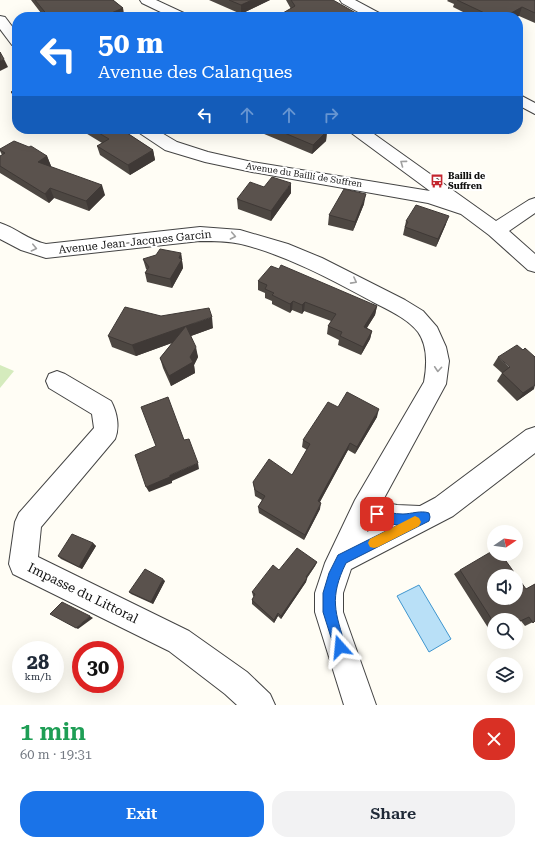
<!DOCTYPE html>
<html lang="en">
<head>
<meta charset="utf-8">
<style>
	:root { --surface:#fff; --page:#f2f2f3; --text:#1f2937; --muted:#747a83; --accent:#1a73e8 }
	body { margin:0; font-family:"Roboto Serif",serif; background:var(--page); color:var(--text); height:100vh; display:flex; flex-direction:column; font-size:15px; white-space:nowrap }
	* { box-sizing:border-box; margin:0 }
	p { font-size:13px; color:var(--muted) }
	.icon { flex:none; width:22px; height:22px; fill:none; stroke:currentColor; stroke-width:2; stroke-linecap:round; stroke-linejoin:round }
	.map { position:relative; height:705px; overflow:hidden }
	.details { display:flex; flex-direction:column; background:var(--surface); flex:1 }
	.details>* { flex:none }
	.banner { position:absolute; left:12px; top:12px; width:511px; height:122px; border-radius:16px; box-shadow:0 4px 16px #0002; background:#1a73e8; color:#fff; overflow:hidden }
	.needle { width:26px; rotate:77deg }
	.tools { position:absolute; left:487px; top:525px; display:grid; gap:8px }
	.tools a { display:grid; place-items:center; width:36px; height:36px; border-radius:50%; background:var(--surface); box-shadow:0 4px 16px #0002; font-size:20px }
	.speed { position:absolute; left:12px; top:641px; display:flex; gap:8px; font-size:20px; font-weight:700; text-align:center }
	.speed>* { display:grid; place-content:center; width:52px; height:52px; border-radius:50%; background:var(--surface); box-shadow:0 4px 16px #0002; line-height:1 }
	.speed small { font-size:10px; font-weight:400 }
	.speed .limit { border:6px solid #d22; background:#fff; color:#111 }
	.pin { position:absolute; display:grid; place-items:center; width:34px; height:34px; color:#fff; margin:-17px; border-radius:8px; box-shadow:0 2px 6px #0006 }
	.me { position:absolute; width:44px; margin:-22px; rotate:342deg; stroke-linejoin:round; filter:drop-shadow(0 0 3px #0008) }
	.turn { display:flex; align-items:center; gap:14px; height:84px; padding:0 20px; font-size:18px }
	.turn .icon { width:52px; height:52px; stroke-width:2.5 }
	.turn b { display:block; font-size:28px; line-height:34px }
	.lanes { display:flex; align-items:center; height:38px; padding:0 20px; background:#0003; justify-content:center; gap:20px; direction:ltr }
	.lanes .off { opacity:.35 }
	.round { display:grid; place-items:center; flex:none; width:42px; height:42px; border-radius:16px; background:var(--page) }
	.headline { display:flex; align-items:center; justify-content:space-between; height:68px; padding:0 20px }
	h1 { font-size:24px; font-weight:600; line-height:30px; color:#1e9e55 }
	.primary-button { display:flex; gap:8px; margin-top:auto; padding:8px 20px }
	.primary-button a { flex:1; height:46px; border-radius:16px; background:var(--accent); color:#fff; font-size:16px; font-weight:600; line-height:46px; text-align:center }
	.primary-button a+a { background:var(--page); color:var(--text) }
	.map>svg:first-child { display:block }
	.green { fill:#d5ebbd }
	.water { fill:#b9e0f7; stroke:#3f96cf }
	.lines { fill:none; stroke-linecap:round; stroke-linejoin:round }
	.minor-casing { stroke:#444; stroke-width:2 }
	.minor { fill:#fff; fill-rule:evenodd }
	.wall { fill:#4d4742 }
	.shaded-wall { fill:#3f3936 }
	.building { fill:#5a524d; stroke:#3f3936; fill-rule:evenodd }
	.oneway { stroke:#a0a0a0 }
	.route { fill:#1a73e8; stroke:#114b97 }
	.slow { fill:#f59e0b }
	.labels { text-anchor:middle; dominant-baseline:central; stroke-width:4; stroke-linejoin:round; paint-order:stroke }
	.far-street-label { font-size:9px; fill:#111; stroke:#fff }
	.far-poi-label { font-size:9px; font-weight:bold; fill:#111; stroke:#fff; text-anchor:start }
	.street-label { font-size:11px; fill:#111; stroke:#fff }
	.near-street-label { font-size:13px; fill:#111; stroke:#fff }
</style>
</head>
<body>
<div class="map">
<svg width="535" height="705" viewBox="0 0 535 705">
	<rect width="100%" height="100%" fill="#fffdf5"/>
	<path class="green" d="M0 365 14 371 0 388Z"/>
	<path class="water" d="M419 585 451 639 429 652 397 596Z"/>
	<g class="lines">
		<g class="minor-casing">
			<path id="minor" d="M140 0H156L186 14 188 17H171L142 3Z
				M340 0H355L381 14 383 17H367L342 3Z
				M0 16 5 17 17 33V46L12 45 0 29Z
				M518 94 535 103V114L518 105Z
				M136 129H155L177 142 208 152 252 162 430 191 350 132 348 129H367L496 221 529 200 535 198V213L509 231 535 254V272L528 270 489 235 461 214 428 203 252 172 205 162 165 150 138 132Z
				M0 223C16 228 28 240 46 244L200 227 240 230 288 244 322 258 405 300 423 311 437 327 446 347 449 361 446 384 382 502 397 505 420 506 435 498 526 430 535 427V453L453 516 351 569 343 593V612L376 705H344L315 612V593L325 563 355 500 424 382C427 366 428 346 418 332 407 318 388 310 373 302 332 280 290 257 245 245 231 241 215 241 200 241L46 258 21 250 0 239ZM370 525 377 527 367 532Z
				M57 371 65 374 111 401C117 412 120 427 115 439L41 527 38 557 189 631 247 672 270 694 275 705H237L225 694 169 651 13 574 9 564 15 522 19 513 94 428 92 414 49 388 46 381 49 374Z"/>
		</g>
		<use href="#minor" class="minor"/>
	</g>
	<path class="wall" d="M31 0H113L123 8 124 17H44Z
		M209 0H270L241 14Z
		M286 0H333L291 9Z
		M448 0H535V23L519 16 516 17H473L453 7 454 4 447 1Z
		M17 89V103L15 101 11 92Z
		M79 129H121L153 150 155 160 130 175 100 155 97 146 102 143Z
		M252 129H323L327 131 326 141 312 154Z
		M29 147 47 156 51 166H50L105 195 89 211 54 198 49 203 0 173V156L2 155 0 151V149Z
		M264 187 291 193 271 221 238 209 237 199Z
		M364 204 353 231 328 225 329 215Z
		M406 221 446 224 436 247 403 235Z
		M181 253 183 268 172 288 147 282 145 273 147 270 146 269 143 259Z
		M258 281 377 306 375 315 367 328 372 331 370 339 361 355 338 345 339 340 327 334 328 326 331 321 304 311 302 314 292 310 290 313 272 304V301L265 298V293L258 290Z
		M161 316 213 328 191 336 198 357 194 365 195 373 171 386 163 368 160 358 172 343 136 356 112 347 108 336Z
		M498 357 534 389 517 401 497 381 502 373 493 365Z
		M338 407 377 417 355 454 348 450 320 502V509L304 540 259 513 258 507 262 500 255 496 254 488 253 482 292 475 307 450 302 447 303 440Z
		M93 543 96 546 82 569 61 559 58 556Z
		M317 562 315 566 307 578 306 582 281 619 278 616 274 623 252 604V600L254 596H253L252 592 279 570Z
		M460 570 526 589 535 584V621L525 626 521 621 494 620V633L492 634 454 574Z
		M165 581 153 604 131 594 129 592Z"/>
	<path class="shaded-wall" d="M252 0H270L241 14V5Z
		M522 7 519 16 516 17H504Z
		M123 8 124 17H102Z
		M4 59 8 67 0 71V61Z
		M327 131 326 141 312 154 313 145Z
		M153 150 155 160 130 175 128 165Z
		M47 156 51 166 42 172 38 162Z
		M291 183V193L271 221V211Z
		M102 185 105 195 89 211 86 201Z
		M50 188 54 198 49 203 45 194Z
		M366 194 364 204 353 231 355 222Z
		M449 216 446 224 436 247 438 239Z
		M181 253 183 268 172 288 170 279Z
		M293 301 292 310 290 313V304Z
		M305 302 304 311 302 314V305Z
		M377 306 375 315 362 335 364 327Z
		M212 317 213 328 188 337 186 326Z
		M186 326 188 337 136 356 132 345Z
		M372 331 370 339 361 355 363 347Z
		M196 347 198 357 194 365 195 373 171 386 169 376 190 357Z
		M535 385 534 389 517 401 523 393Z
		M379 409 377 417 355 454 357 447Z
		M350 443 348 450 317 507 318 501Z
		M198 463 199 469 172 481V483L149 492 146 487 170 475Z
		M321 503 320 509 304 540 305 535Z
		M93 543 96 546 82 569 79 567Z
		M317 562 315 566 307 578 306 582 281 619V616Z
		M163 579 165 581 153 604 151 602Z
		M278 613V616L274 623V620Z
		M90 616 93 618 78 629 76 628Z"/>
	<path class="building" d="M35 0H113L123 8 102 17H49Z
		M229 0H252L241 5Z
		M291 0H333L363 17H276L295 6Z
		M457 0H535V13L522 7 504 17H493Z
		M0 52 4 59 0 61Z
		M17 89V95L11 92Z
		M92 129H121L153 150 128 165 97 146 109 139Z
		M275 129H322L327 131 313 145Z
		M14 141 29 147 31 146 47 156 38 162 102 185 86 201 50 188 45 194 0 166V156L5 153 0 150V149Z
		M272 177 291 183 271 211 237 199 250 182 264 187Z
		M344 189 366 194 355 222 329 215Z
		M416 205 449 216 438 239 405 227 408 222 406 221Z
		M160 249 181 253 179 258 182 259 170 279 145 273 149 267 143 259 156 255Z
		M281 265 377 306 364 327 372 331 363 347 340 336 342 332 328 326 336 314 305 302 302 305 293 301 290 304 272 295 274 293 265 289 267 285 258 281 271 266 279 269Z
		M125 307 161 316 209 308 212 317 186 326 196 347 190 357 193 362 169 376 160 358 186 326 132 345 108 336Z
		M517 345 523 350 525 348 535 357V385L523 393 502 373 510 367 498 357Z
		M347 392 379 409 357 447 350 443 318 501 321 503 305 535 258 507 265 496 255 490 253 482 269 459 292 475 310 444 303 440 328 402 338 407Z
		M168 397 184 440 189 439 198 463 170 475V477L146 487 135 455 156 446 141 407Z
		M72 534 93 543 79 567 58 556Z
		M297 548 317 562 306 577 307 578 281 616 278 613 274 620 252 600 255 594 252 592 273 565 279 570Z
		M494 550V554H501L526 589 535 584V621L533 623 529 617 516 623V620H494V623L460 570ZM494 576H516V598H494Z
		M145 569 163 579 151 602 129 592Z
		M62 602 90 616 76 628 50 614Z"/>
	<defs><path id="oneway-chevron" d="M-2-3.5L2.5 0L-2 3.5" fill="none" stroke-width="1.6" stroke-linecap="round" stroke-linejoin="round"/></defs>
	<g class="oneway">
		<use href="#oneway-chevron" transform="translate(403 163) rotate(-144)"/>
		<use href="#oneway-chevron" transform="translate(233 236) rotate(11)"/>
		<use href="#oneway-chevron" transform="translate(34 248) rotate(13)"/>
		<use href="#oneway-chevron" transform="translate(354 281) rotate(28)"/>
		<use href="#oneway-chevron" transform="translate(438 369) rotate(94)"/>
	</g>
	<path class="route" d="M377 509C386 512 394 514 403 514 411 514 421 510 429 513L430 517 429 521 346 563C329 598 335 612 346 647L344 651 340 653 336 651 334 647 323 612V593L329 573 338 555 398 525 391 524 374 518 372 514 374 511Z"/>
	<path class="slow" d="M415 516 419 518 421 522 419 526 378 547 374 548 370 547 368 543 370 539Z"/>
	<defs>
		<g id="bus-bare" transform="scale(1.08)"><path d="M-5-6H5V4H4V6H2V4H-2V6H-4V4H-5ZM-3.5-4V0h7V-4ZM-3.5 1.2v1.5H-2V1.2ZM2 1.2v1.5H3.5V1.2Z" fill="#c4262e" stroke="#fff" stroke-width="2.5" paint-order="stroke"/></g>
	</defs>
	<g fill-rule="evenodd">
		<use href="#bus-bare" x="437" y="181"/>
	</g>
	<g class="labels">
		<g class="far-street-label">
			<text transform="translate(304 175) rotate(9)">Avenue du Bailli de Suffren</text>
		</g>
		<g class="far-poi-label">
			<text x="448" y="176">Bailli de<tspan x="448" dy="10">Suffren</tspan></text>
		</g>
		<g class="street-label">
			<text transform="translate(135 242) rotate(-6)">Avenue Jean-Jacques Garcin</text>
		</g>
		<g class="near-street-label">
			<text transform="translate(83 593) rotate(26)">Impasse du Littoral</text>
		</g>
	</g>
</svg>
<div class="tools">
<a><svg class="needle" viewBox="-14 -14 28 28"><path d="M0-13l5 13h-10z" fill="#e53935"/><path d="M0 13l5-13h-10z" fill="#747a83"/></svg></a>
<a><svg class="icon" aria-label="sound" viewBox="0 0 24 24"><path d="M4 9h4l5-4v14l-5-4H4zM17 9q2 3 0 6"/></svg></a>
<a><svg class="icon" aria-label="search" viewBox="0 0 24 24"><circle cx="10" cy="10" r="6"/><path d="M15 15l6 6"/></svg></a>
<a><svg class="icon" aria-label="layers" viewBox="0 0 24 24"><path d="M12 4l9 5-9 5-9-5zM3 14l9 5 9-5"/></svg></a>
</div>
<div class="speed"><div>28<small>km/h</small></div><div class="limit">30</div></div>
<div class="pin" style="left:377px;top:514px;background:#d93025"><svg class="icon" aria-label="arrive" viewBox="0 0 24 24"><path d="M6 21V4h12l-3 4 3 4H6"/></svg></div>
<svg class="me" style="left:340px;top:647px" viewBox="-20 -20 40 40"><path d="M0-17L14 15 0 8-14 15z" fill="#1a73e8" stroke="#fff" stroke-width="4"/></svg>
<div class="banner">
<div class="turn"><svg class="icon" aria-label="left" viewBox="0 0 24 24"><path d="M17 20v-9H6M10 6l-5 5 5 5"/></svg><div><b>50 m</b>Avenue des Calanques</div></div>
<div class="lanes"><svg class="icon" aria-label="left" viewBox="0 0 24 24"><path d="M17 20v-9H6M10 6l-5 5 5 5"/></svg><svg class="icon off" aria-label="ahead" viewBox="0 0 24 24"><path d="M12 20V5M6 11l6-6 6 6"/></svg><svg class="icon off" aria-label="ahead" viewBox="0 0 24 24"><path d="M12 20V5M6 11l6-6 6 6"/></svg><svg class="icon off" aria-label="right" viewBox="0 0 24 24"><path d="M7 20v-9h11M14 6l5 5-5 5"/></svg></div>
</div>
</div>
<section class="details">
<div class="headline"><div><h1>1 min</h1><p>60 m · 19:31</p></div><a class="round" style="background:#d93025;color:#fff"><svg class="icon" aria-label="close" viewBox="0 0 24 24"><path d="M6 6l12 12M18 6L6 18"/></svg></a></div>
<div class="primary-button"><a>Exit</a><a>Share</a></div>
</section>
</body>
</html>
